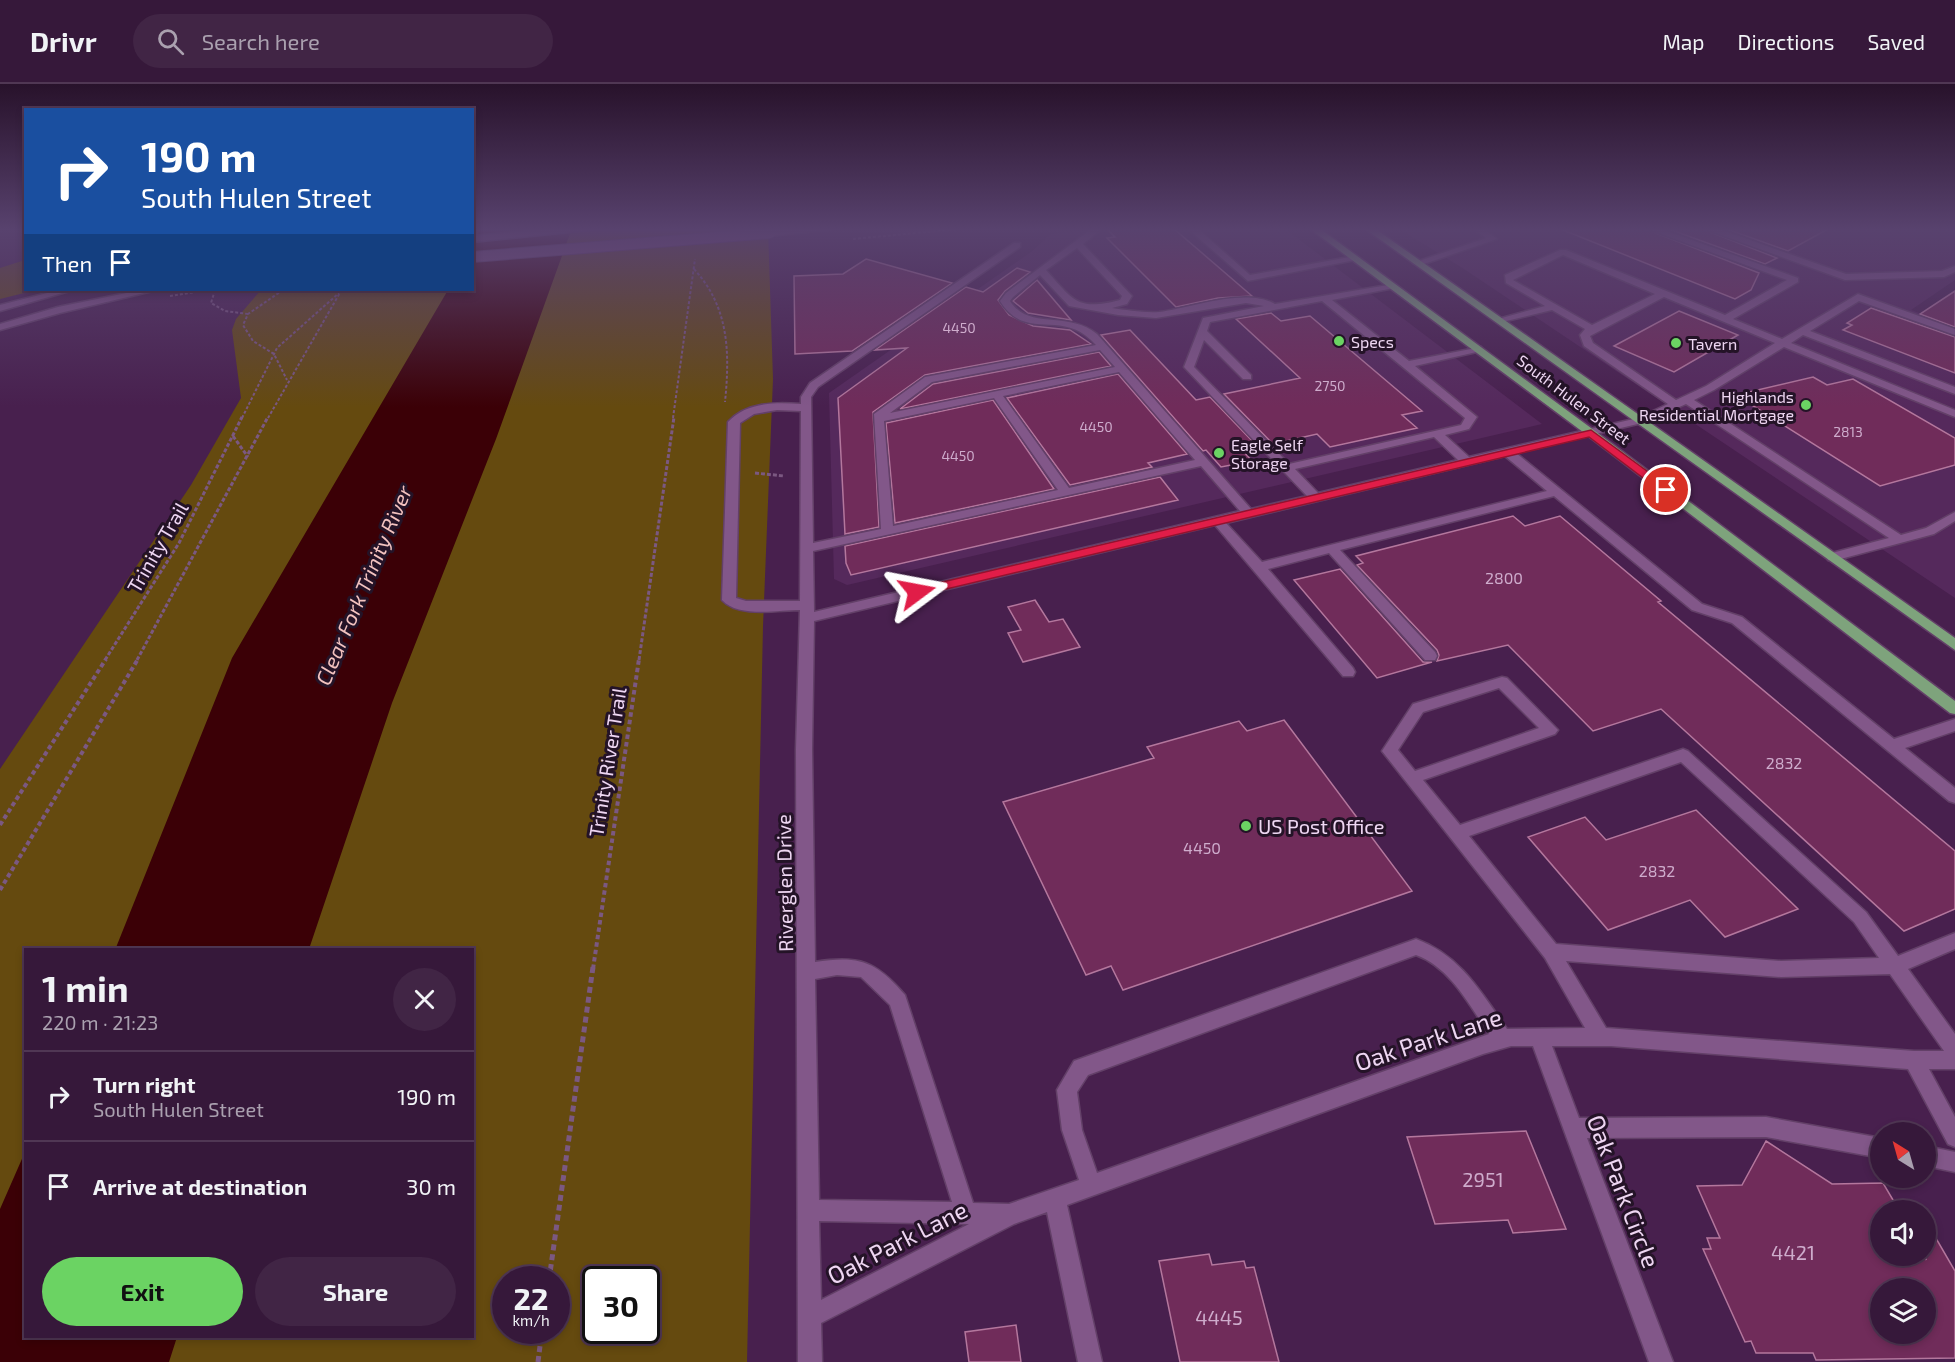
<!DOCTYPE html>
<html lang="en">
<head>
<meta charset="utf-8">
<style>
	:root { --surface:#36183a; --page:#412545; --text:#f1f3f6; --muted:#aaa0af; --line:#503754; --accent:#6bd363 }
	body { margin:0; font-family:"Exo 2",sans-serif; background:var(--page); color:var(--text); height:100vh; display:flex; flex-direction:column; font-size:22px; white-space:nowrap }
	* { box-sizing:border-box; margin:0 }
	p { font-size:20px; color:var(--muted) }
	.icon { flex:none; width:33px; height:33px; fill:none; stroke:currentColor; stroke-width:2; stroke-linecap:round; stroke-linejoin:round }
	.map { position:relative; flex:1; overflow:hidden }
	.drawer { position:absolute; left:24px; top:864px; width:450px; height:390px; display:flex; flex-direction:column; background:var(--surface); border-radius:0px; box-shadow:0 3px 9px #0003,0 0 0 2px var(--line) }
	.drawer>* { flex:none }
	.top-card { position:absolute; left:24px; top:24px; width:450px; height:183px; border-radius:0px; box-shadow:0 3px 9px #0003,0 0 0 2px var(--line); background:#1a4fa0; color:#fff; overflow:hidden }
	.needle { width:39px; rotate:323deg }
	.controls { position:absolute; left:1870px; top:1038px; display:grid; gap:12px }
	.controls a { display:grid; place-items:center; width:66px; height:66px; border-radius:50%; background:var(--surface); box-shadow:0 3px 9px #0003,0 0 0 2px var(--line); font-size:30px }
	.speed { position:absolute; left:492px; top:1182px; display:flex; gap:12px; font-size:30px; font-weight:700; text-align:center }
	.speed>* { display:grid; place-content:center; width:78px; height:78px; border-radius:50%; background:var(--surface); box-shadow:0 3px 9px #0003,0 0 0 2px var(--line); line-height:1 }
	.speed small { font-size:15px; font-weight:400 }
	.speed .limit { border:3px solid #111; border-radius:9px; background:#fff; color:#111 }
	.pin { position:absolute; display:grid; place-items:center; width:51px; height:51px; color:#fff; margin:-26px; border:3px solid #fff; border-radius:50%; box-shadow:0 2px 6px #0007 }
	.me { position:absolute; width:66px; margin:-33px; rotate:77deg; stroke-linejoin:round; filter:drop-shadow(0 0 4px #0008) }
	.turn { display:flex; align-items:center; gap:21px; height:126px; padding:0 18px; font-size:27px }
	.turn .icon { width:78px; height:78px; stroke-width:2.5 }
	.turn b { display:block; font-size:42px; line-height:51px }
	.then { display:flex; align-items:center; height:57px; padding:0 18px; background:#0003; gap:12px; font-size:22px }
	.round { display:grid; place-items:center; flex:none; width:63px; height:63px; border-radius:32px; background:var(--page) }
	.headline { display:flex; align-items:center; justify-content:space-between; height:102px; padding:0 18px }
	h1 { font-size:36px; font-weight:700; line-height:45px }
	.button { display:flex; gap:12px; margin-top:auto; padding:12px 18px }
	.button a { flex:1; height:69px; border-radius:36px; background:var(--accent); color:#111; font-size:24px; font-weight:700; line-height:69px; text-align:center }
	.button a+a { background:var(--page); color:var(--text) }
	ul { padding:0; list-style:none }
	li { display:flex; align-items:center; gap:18px; height:90px; padding:0 18px; border-top:2px solid var(--line) }
	li div { flex:1 }
	li b { display:block; font-size:22px }
	li em { font-style:normal }
	header { display:flex; align-items:center; gap:36px; box-sizing:border-box; height:84px; padding:0 30px; background:var(--surface); border-bottom:2px solid var(--line) }
	header strong { font-size:28px }
	nav { display:flex; gap:33px; margin-inline-start:auto; font-size:21px }
	.search { width:420px; height:54px; background:var(--page); display:flex; align-items:center; gap:15px; box-sizing:border-box; padding:0 21px; border-radius:33px; color:var(--muted); font-size:22px }
	.map>svg:first-child { display:block }
	.built { fill:#55295c }
	.green { fill:#654a0f; fill-rule:evenodd }
	.water { fill:#3b0006 }
	.building { fill:#702c5a; stroke:#b4779d; stroke-width:1.5; fill-rule:evenodd }
	.lines { fill:none; stroke-linecap:round; stroke-linejoin:round }
	.minor-casing { stroke:#634068; stroke-width:3 }
	.major-casing { stroke:#634068; stroke-width:3 }
	.path-far3 { stroke:#7b5881; stroke-width:2; stroke-dasharray:3 2; stroke-linecap:butt }
	.path-far2 { stroke:#7b5881; stroke-width:3; stroke-dasharray:4 2; stroke-linecap:butt }
	.path-far1 { stroke:#7b5881; stroke-width:4; stroke-dasharray:4.5 3; stroke-linecap:butt }
	.path { stroke:#7b5881; stroke-width:5; stroke-dasharray:6 4; stroke-linecap:butt }
	.minor { fill:#825789; fill-rule:evenodd }
	.major { fill:#7ea37c; fill-rule:evenodd }
	.minor-bridge-casing { stroke:#634068; stroke-width:12; stroke-linecap:butt }
	.minor-bridge { stroke:#825789; stroke-width:10 }
	.route { fill:#e11d48; stroke:#92132f; stroke-width:1.5 }
	.poi-dot { fill:#6bd363; stroke:#241327; stroke-width:2 }
	.labels { text-anchor:middle; dominant-baseline:central; stroke-width:6; stroke-linejoin:round; paint-order:stroke }
	.far-number-label { font-size:14px; fill:#ceaccc }
	.far-poi-label { font-size:16px; fill:#eed6f2; stroke:#241327; text-anchor:start }
	.far-street-label { font-size:16px; fill:#eed6f2; stroke:#241327 }
	.number-label { font-size:16px; fill:#ceaccc }
	.street-label { font-size:20px; fill:#eed6f2; stroke:#241327 }
	.poi-label { font-size:20px; fill:#eed6f2; stroke:#241327; text-anchor:start }
	.near-number-label { font-size:20px; fill:#ceaccc }
	.water-label { font-size:21px; font-style:italic; fill:#f3c2bf; stroke:#241327 }
	.near-street-label { font-size:24px; fill:#eed6f2; stroke:#241327 }
</style>
</head>
<body>
<header>
<strong>Drivr</strong>
<div class="search"><svg class="icon" aria-label="search" viewBox="0 0 24 24"><circle cx="10" cy="10" r="6"/><path d="M15 15l6 6"/></svg>Search here</div>
<nav><a>Map</a><a>Directions</a><a>Saved</a></nav>
</header>
<div class="map">
<svg width="1955" height="1278" viewBox="0 0 1955 1278">
	<rect width="100%" height="100%" fill="#48204e"/>
	<path class="built" d="M1113 144H1284L1542 340 847 501 834 495 829 309 1031 168 1051 150Z
		M1398 144H1955V196L1911 226 1955 242V514L1464 185Z"/>
	<path class="green" d="M473 144H768L773 295 763 542 747 1278H0V685L191 401 241 314 232 246 236 235 261 206H472ZM26 866H472V1252H26ZM506 1196H556V1246H506ZM596 1196H646V1246H596Z
		M25 176 26 206H36L0 215V184Z"/>
	<path class="water" d="M481 144H572L496 355 392 619 309 865 115 866 232 574 448 206H472L473 161Z
		M25 1068 26 1252 177 1253 169 1278H0V1125Z"/>
	<path class="building" d="M1106 144H1173L1252 212 1218 214 1176 223 1107 154 1115 153Z
		M1558 144H1643L1759 189 1751 206 1735 215Z
		M1666 144H1700L1777 174 1765 180Z
		M1724 144H1830L1788 167Z
		M866 175 952 199 852 267 795 270 794 192 843 190Z
		M1017 184 1030 188 1005 207 998 216 1009 231 1033 242 1070 246 1091 260 925 291 873 328 879 443 845 450 838 314 907 264 875 266 966 203 983 208Z
		M1037 196 1071 236 1028 229 1013 217Z
		M1955 207V243L1920 230Z
		M1871 224 1955 253V289L1843 246 1852 241 1847 239Z
		M1679 227 1738 251 1674 288 1614 262Z
		M1271 229 1281 237 1310 232 1422 327 1402 331 1417 344 1330 363 1317 350 1273 360 1224 310 1300 294 1236 235Z
		M1130 246 1196 316 1210 313 1258 363 1243 367 1252 377 1221 383 1206 366 1203 367 1101 251Z
		M1099 268 1111 282 900 325 933 300Z
		M1118 290 1187 370 1148 379 1152 383 1070 401 1007 314Z
		M1813 293 1827 301 1853 295 1955 354V381L1880 402 1736 311Z
		M993 316 1054 405 895 439 886 339Z
		M1160 393 1178 416 851 491 846 479 845 462Z
		M1513 432 1525 442 1560 432 1661 517 1658 518 1955 767V825L1904 847 1661 625 1593 647 1508 561 1437 577 1439 571 1437 566 1357 481 1363 479 1356 472Z
		M1340 485 1423 578H1432L1377 594 1294 496Z
		M1035 516 1049 538 1063 535 1080 563 1023 578 1008 549 1021 546 1008 523Z
		M1284 636 1412 807 1123 906 1111 882 1086 891 1003 718 1154 674 1147 663 1239 637 1247 647Z
		M1696 726 1798 825 1725 853 1690 816 1608 846 1528 753 1585 733 1606 756Z
		M1526 1047 1566 1145 1513 1149 1508 1136 1435 1140 1407 1053Z
		M1766 1057 1832 1100 1883 1099 1899 1126H1881V1172H1924L1926 1176V1137L1955 1187V1274L1816 1276 1813 1269H1756L1751 1257 1745 1258 1703 1165H1711L1707 1154H1720L1697 1102 1742 1101ZM1881 1204H1926V1250H1881Z
		M1209 1170 1212 1181 1244 1177 1246 1184 1254 1183 1279 1278H1180L1159 1177Z
		M1016 1241 1021 1278H969L965 1248Z"/>
	<g class="lines">
		<g class="minor-casing">
			<path id="minor" d="M568 144H608L472 158V152Z
				M796 144H841L770 152 766 149 770 146Z
				M1093 144H1103L1083 160 1132 212 1127 220 1112 224C1126 226 1144 229 1159 228 1190 224 1247 203 1275 220L1394 200V204L1332 216 1409 277 1481 263V267L1415 282 1477 333 1469 345 1445 351 1469 373 1638 334 1668 320 1584 262 1580 251 1585 245 1552 226 1498 239V235L1545 222 1506 199 1505 191 1560 166H1566L1725 231 1787 196 1645 144H1658L1798 194V198L1733 235 1782 255 1858 210 1955 245V251L1859 217 1810 247 1955 303V310L1803 251 1791 259 1955 326V333L1784 263 1714 306 1694 316 1901 451 1926 444 1955 428V437L1934 450 1833 477 1828 476 1827 473 1828 470 1889 454 1686 320 1646 338 1516 369 1702 520 1742 533 1894 655 1955 635V647L1905 664 1955 704V719L1949 717 1732 539 1692 526 1554 412 1340 466 1435 568 1437 572 1435 576H1425L1329 469 1268 485 1353 584 1355 588 1353 592H1343L1215 441 814 537 812 665 815 878C859 871 876 877 905 911L973 1119 1009 1120 1079 1096 1062 1046 1057 1006 1074 977 1416 855C1460 871 1481 908 1507 945L1585 944 1545 874 1382 667 1413 620 1502 593 1507 594 1558 646 1555 650 1423 696 1460 741 1683 665 1688 667 1866 828 1898 872 1955 849V865L1908 885 1955 950V985H1929L1955 1033V1063L1948 1060 1908 985 1611 962H1552L1579 1034 1766 1033 1881 1054V1074L1766 1053 1587 1054 1673 1278H1649L1533 962H1511L1483 970 1067 1121 1102 1278H1078L1047 1128 1014 1140 821 1239 822 1278H798L796 665 800 526C778 526 738 534 722 516L728 338C746 318 776 318 801 320V313L810 299 1014 159H1020V163L818 303 811 313 813 459 881 445 874 330 925 293 1096 261C1062 222 1027 260 1000 217L1006 209ZM1077 164 1122 212 1120 216C1077 227 1074 217 1046 186ZM1563 171 1655 210 1592 241 1513 196ZM1040 191 1069 222 1118 231 1156 234 1246 219 1264 222 1203 234 1184 283 1307 412 1251 425 1097 250C1067 226 1029 247 1010 217L1013 213ZM1664 213 1775 259 1706 302 1676 316 1593 259 1590 252ZM1322 217 1465 334 1461 341 1289 380 1194 283 1204 256 1243 295H1251V291L1207 247 1210 238ZM1100 266 1115 283 890 329 932 298ZM1119 288 1195 376 1069 404 1003 312ZM994 314 1058 406 893 442 884 337ZM777 326 801 327 800 517H746L736 514 740 339 754 330ZM1434 353 1458 376 1318 409 1295 385ZM1505 372 1547 407 1262 478 1226 439ZM1201 382 1240 427 814 528 813 467ZM1499 604 1539 644 1415 687 1398 666 1423 628ZM1681 678 1854 838 1879 874 1781 877 1556 860 1469 752ZM1416 871C1450 883 1470 922 1489 950L1097 1089 1082 1046 1077 1008 1088 991ZM1566 877 1781 893 1890 890 1944 967H1914L1606 944ZM837 891 861 893 890 921 952 1118 819 1116 815 895ZM819 1137 969 1140 821 1216Z
				M1187 144H1197L1250 191 1355 172 1360 175 1248 197Z
				M1473 144H1483L1497 155 1421 181 1413 179 1486 154Z
				M1702 144H1716L1846 190 1942 187 1955 182V188L1944 193 1845 196Z
				M59 206H73L0 227V221Z
				M141 206H157L60 229 0 246V240L58 223Z
				M1926 1062 1955 1068V1088L1926 1082Z"/>
		</g>
		<g class="major-casing">
			<path id="major" d="M1309 144H1319L1595 347 1955 617V630L1950 629 1587 351Z
				M1364 144H1374L1955 554V566Z"/>
		</g>
		<path class="path-far3" d="M853 155 969 144
			M694 185C729 223 730 268 725 318
			M215 206 211 219 225 227 248 230
			M283 206 248 230 243 241 253 257 274 270 287 296
			M170 212 208 206
			M242 334 277 264 339 209
			M268 334 341 207
			M673 334 695 175"/>
		<path class="path-far2" d="M233 352 248 373
			M755 389 784 392
			M105 576 179 459 242 333
			M137 576 268 333
			M639 576 674 333"/>
		<path class="path-far1" d="M0 741 106 575
			M0 806 138 575
			M593 885 639 575"/>
		<path class="path" d="M549 1196 593 883
			M538 1278 542 1246"/>
		<use href="#minor" class="minor"/>
		<use href="#major" class="major"/>
		<g class="minor-bridge-casing">
			<path id="minor-bridge" d="M472 173 770 149"/>
		</g>
		<use href="#minor-bridge" class="minor-bridge"/>
	</g>
	<linearGradient id="sky" x2="0" y2="1"><stop stop-color="#28122b"/><stop offset="0.45" stop-color="#58426e"/><stop offset="1" stop-color="#58426e" stop-opacity="0"/></linearGradient>
	<rect width="1955" height="323" fill="url(#sky)"/>
	<path class="route" d="M1591 346 1670 404V409H1663L1589 353 917 512 911 508 917 504Z"/>
	<g class="poi-dot">
		<circle cx="1339" cy="257" r="6"/>
		<circle cx="1676" cy="259" r="6"/>
		<circle cx="1806" cy="321" r="6"/>
		<circle cx="1219" cy="369" r="6"/>
		<circle cx="1246" cy="742" r="6"/>
	</g>
	<g class="labels">
		<g class="far-number-label">
			<text x="959" y="243">4450</text>
			<text x="1330" y="301">2750</text>
			<text x="1096" y="342">4450</text>
			<text x="1848" y="347">2813</text>
			<text x="958" y="371">4450</text>
		</g>
		<g class="far-poi-label">
			<text x="1351" y="257">Specs</text>
			<text x="1688" y="259">Tavern</text>
			<text x="1794" y="312" text-anchor="end">Highlands<tspan x="1794" dy="18">Residential Mortgage</tspan></text>
			<text x="1231" y="360">Eagle Self<tspan x="1231" dy="18">Storage</tspan></text>
		</g>
		<g class="far-street-label">
			<text transform="translate(1574 315) rotate(37)">South Hulen Street</text>
		</g>
		<g class="number-label">
			<text x="1504" y="493">2800</text>
			<text x="1784" y="678">2832</text>
			<text x="1202" y="763">4450</text>
			<text x="1657" y="786">2832</text>
		</g>
		<g class="street-label">
			<text transform="translate(157 463) rotate(-60)">Trinity Trail</text>
			<text transform="translate(607 678) rotate(-81)">Trinity River Trail</text>
			<text transform="translate(784 799) rotate(-91)">Riverglen Drive</text>
		</g>
		<g class="poi-label">
			<text x="1258" y="742">US Post Office</text>
		</g>
		<g class="near-number-label">
			<text x="1483" y="1095">2951</text>
			<text x="1793" y="1168">4421</text>
			<text x="1219" y="1233">4445</text>
		</g>
		<g class="water-label">
			<text transform="translate(363 501) rotate(-67)">Clear Fork Trinity River</text>
		</g>
		<g class="near-street-label">
			<text transform="translate(1428 955) rotate(-18)">Oak Park Lane</text>
			<text transform="translate(1624 1107) rotate(69)">Oak Park Circle</text>
			<text transform="translate(897 1158) rotate(-27)">Oak Park Lane</text>
		</g>
	</g>
</svg>
<div class="controls">
<a><svg class="needle" viewBox="-14 -14 28 28"><path d="M0-13l5 13h-10z" fill="#e53935"/><path d="M0 13l5-13h-10z" fill="#aaa0af"/></svg></a>
<a><svg class="icon" aria-label="sound" viewBox="0 0 24 24"><path d="M4 9h4l5-4v14l-5-4H4zM17 9q2 3 0 6"/></svg></a>
<a><svg class="icon" aria-label="layers" viewBox="0 0 24 24"><path d="M12 4l9 5-9 5-9-5zM3 14l9 5 9-5"/></svg></a>
</div>
<div class="speed"><div>22<small>km/h</small></div><div class="limit">30</div></div>
<div class="pin" style="left:1666px;top:406px;background:#d93025"><svg class="icon" aria-label="arrive" viewBox="0 0 24 24"><path d="M6 21V4h12l-3 4 3 4H6"/></svg></div>
<svg class="me" style="left:917px;top:508px" viewBox="-20 -20 40 40"><path d="M0-17L14 15 0 8-14 15z" fill="#e11d48" stroke="#fff" stroke-width="4"/></svg>
<div class="top-card">
<div class="turn"><svg class="icon" aria-label="right" viewBox="0 0 24 24"><path d="M7 20v-9h11M14 6l5 5-5 5"/></svg><div><b>190 m</b>South Hulen Street</div></div>
<div class="then">Then<svg class="icon" aria-label="arrive" viewBox="0 0 24 24"><path d="M6 21V4h12l-3 4 3 4H6"/></svg></div>
</div>
<section class="drawer">
<div class="headline"><div><h1>1 min</h1><p>220 m · 21:23</p></div><a class="round"><svg class="icon" aria-label="close" viewBox="0 0 24 24"><path d="M6 6l12 12M18 6L6 18"/></svg></a></div>
<ul>
<li><svg class="icon" aria-label="right" viewBox="0 0 24 24"><path d="M7 20v-9h11M14 6l5 5-5 5"/></svg><div><b>Turn right</b><p>South Hulen Street</p></div><em>190 m</em></li>
<li><svg class="icon" aria-label="arrive" viewBox="0 0 24 24"><path d="M6 21V4h12l-3 4 3 4H6"/></svg><div><b>Arrive at destination</b></div><em>30 m</em></li>
</ul>
<div class="button"><a>Exit</a><a>Share</a></div>
</section>
</div>
</body>
</html>
